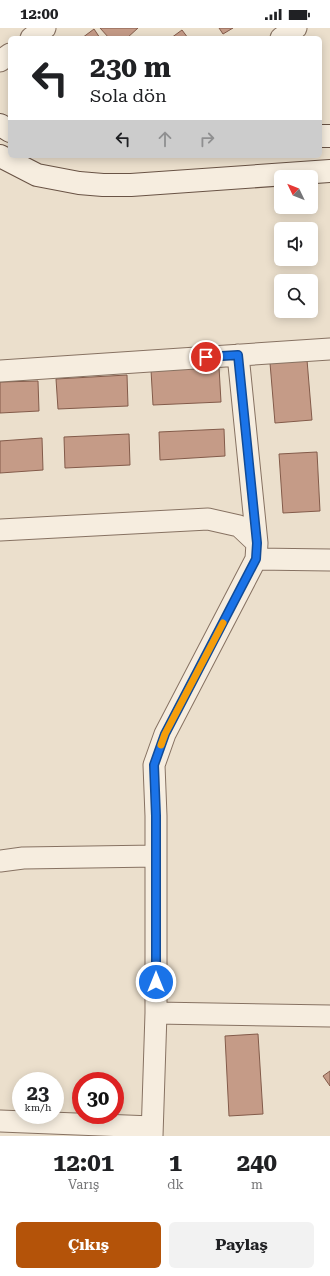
<!DOCTYPE html>
<html lang="tr">
<head>
<meta charset="utf-8">
<style>
	:root { --surface:#fff; --page:#f2f2f2; --text:#202124; --muted:#757577; --accent:#b45309 }
	body { margin:0; font-family:"Roboto Serif",serif; background:var(--page); color:var(--text); height:100vh; display:flex; flex-direction:column; font-size:15px; white-space:nowrap }
	* { box-sizing:border-box; margin:0 }
	p { font-size:13px; color:var(--muted) }
	.icon { flex:none; width:22px; height:22px; fill:none; stroke:currentColor; stroke-width:2; stroke-linecap:round; stroke-linejoin:round }
	.map { position:relative; height:1108px; overflow:hidden }
	.drawer { display:flex; flex-direction:column; background:var(--surface); flex:1 }
	.drawer>* { flex:none }
	.guide { position:absolute; left:8px; top:8px; width:314px; height:122px; border-radius:6px; box-shadow:0 2px 10px #0003; background:#fff; color:var(--text); overflow:hidden }
	.needle { width:26px; rotate:313deg }
	.buttons { position:absolute; left:274px; top:142px; display:grid; gap:8px }
	.buttons a { display:grid; place-items:center; width:44px; height:44px; border-radius:6px; background:var(--surface); box-shadow:0 2px 10px #0003; font-size:20px }
	.speed { position:absolute; left:12px; top:1044px; display:flex; gap:8px; font-size:20px; font-weight:700; text-align:center }
	.speed>* { display:grid; place-content:center; width:52px; height:52px; border-radius:50%; background:var(--surface); box-shadow:0 2px 10px #0003; line-height:1 }
	.speed small { font-size:10px; font-weight:400 }
	.speed .limit { border:6px solid #d22; background:#fff; color:#111 }
	.pin { position:absolute; display:grid; place-items:center; width:34px; height:34px; color:#fff; margin:-17px; border:2px solid #fff; border-radius:50%; box-shadow:0 1px 4px #0007 }
	.me { position:absolute; width:44px; margin:-22px; rotate:0deg; stroke-linejoin:round; filter:drop-shadow(0 0 3px #0008) }
	.turn { display:flex; align-items:center; gap:14px; height:84px; padding:0 16px; font-size:18px }
	.turn .icon { width:52px; height:52px; stroke-width:2.5 }
	.turn b { display:block; font-size:28px; line-height:34px }
	.lanes { display:flex; align-items:center; height:38px; padding:0 16px; background:#0003; justify-content:center; gap:20px; direction:ltr }
	.lanes .off { opacity:.35 }
	.eta { display:flex; justify-content:space-evenly; align-items:center; height:68px; text-align:center }
	.eta b { font-size:24px; font-weight:700; line-height:28px }
	.cta { display:flex; gap:8px; margin-top:auto; padding:8px 16px }
	.cta a { flex:1; height:46px; border-radius:6px; background:var(--accent); color:#fff; font-size:16px; font-weight:700; line-height:46px; text-align:center }
	.cta a+a { background:var(--page); color:var(--text) }
	.status { display:flex; justify-content:space-between; align-items:center; height:28px; padding:0 20px; background:var(--surface); direction:ltr }
	.status svg { height:11px; fill:currentColor }
	.map>svg:first-child { display:block }
	.building { fill:#c59b87; stroke:#835b4a }
	.lines { fill:none; stroke-linecap:round; stroke-linejoin:round }
	.street-casing { stroke:#877262; stroke-width:23 }
	.secondary-casing { stroke:#695345; stroke-width:24 }
	.street { stroke:#f6eddf; stroke-width:21 }
	.secondary { stroke:#f6eddf; stroke-width:22 }
	.route-casing { stroke:#114b97; stroke-width:10 }
	.route { stroke:#1a73e8; stroke-width:7 }
	.slow { stroke:#f59e0b; stroke-width:7 }
</style>
</head>
<body>
<div class="status"><b>12:00</b><svg viewBox="0 0 49 12"><path d="M0 12V9h3v3zM5 12V6h3v6zM10 12V3h3v9zM15 12V0h3v12zM26 1h20v11H26zM47 4h2v5h-2z"/></svg></div>
<div class="map">
<svg width="330" height="1108" viewBox="0 0 330 1108">
	<rect width="100%" height="100%" fill="#ebdfcc"/>
	<path class="building" d="M100 0H138L127 10H109Z
		M219 0H233L223 6Z
		M94 1 100 10H82Z
		M182 2 188 10H171Z
		M307 332 312 392 275 395 270 335Z
		M219 339 221 374 153 377 151 342Z
		M127 347 128 378 58 381 56 351Z
		M38 353 39 383 0 385V354Z
		M224 401 225 428 160 432 159 404Z
		M129 406 130 437 65 440 64 409Z
		M42 410 43 442 0 445V413Z
		M317 424 320 483 283 485 279 426Z
		M258 1006 263 1086 229 1088 225 1008Z
		M330 1043V1058L323 1048Z"/>
	<g class="lines">
		<g class="street-casing">
			<path id="street" d="M31 10 45 0
				M281 10 296 0
				M0 33 10 26
				M238 327 257 515
				M0 343 330 321
				M0 502 208 491 239 498 257 515 256 531
				M0 833 23 830 156 828
				M156 985 330 988
				M0 1093 152 1099
				M152 1108 156 985V788L154 737 165 706 256 531 330 532"/>
		</g>
		<g class="secondary-casing">
			<path id="secondary" d="M0 97 10 103
				M320 108H330
				M0 128 37 147 79 155 103 157H131L330 143"/>
		</g>
		<use href="#street" class="street"/>
		<use href="#secondary" class="secondary"/>
	</g>
	<g class="lines">
		<g class="route-casing">
			<path id="route" d="M156 954V788L154 737 165 706 256 531 257 515 238 327 206 329"/>
		</g>
		<use href="#route" class="route"/>
		<path class="slow" d="M161 717 165 706 223 595"/>
	</g>
</svg>
<div class="buttons">
<a><svg class="needle" viewBox="-14 -14 28 28"><path d="M0-13l5 13h-10z" fill="#e53935"/><path d="M0 13l5-13h-10z" fill="#757577"/></svg></a>
<a><svg class="icon" aria-label="sound" viewBox="0 0 24 24"><path d="M4 9h4l5-4v14l-5-4H4zM17 9q2 3 0 6"/></svg></a>
<a><svg class="icon" aria-label="search" viewBox="0 0 24 24"><circle cx="10" cy="10" r="6"/><path d="M15 15l6 6"/></svg></a>
</div>
<div class="speed"><div>23<small>km/h</small></div><div class="limit">30</div></div>
<div class="pin" style="left:206px;top:329px;background:#d93025"><svg class="icon" aria-label="arrive" viewBox="0 0 24 24"><path d="M6 21V4h12l-3 4 3 4H6"/></svg></div>
<svg class="me" style="left:156px;top:954px" viewBox="-20 -20 40 40"><circle r="17" fill="#1a73e8" stroke="#fff" stroke-width="3"/><path d="M0-11L8 9 0 5-8 9z" fill="#fff"/></svg>
<div class="guide">
<div class="turn"><svg class="icon" aria-label="left" viewBox="0 0 24 24"><path d="M17 20v-9H6M10 6l-5 5 5 5"/></svg><div><b>230 m</b>Sola dön</div></div>
<div class="lanes"><svg class="icon" aria-label="left" viewBox="0 0 24 24"><path d="M17 20v-9H6M10 6l-5 5 5 5"/></svg><svg class="icon off" aria-label="ahead" viewBox="0 0 24 24"><path d="M12 20V5M6 11l6-6 6 6"/></svg><svg class="icon off" aria-label="right" viewBox="0 0 24 24"><path d="M7 20v-9h11M14 6l5 5-5 5"/></svg></div>
</div>
</div>
<section class="drawer">
<div class="eta">
<div><b>12:01</b><p>Varış</p></div>
<div><b>1</b><p>dk</p></div>
<div><b>240</b><p>m</p></div>
</div>
<div class="cta"><a>Çıkış</a><a>Paylaş</a></div>
</section>
</body>
</html>
